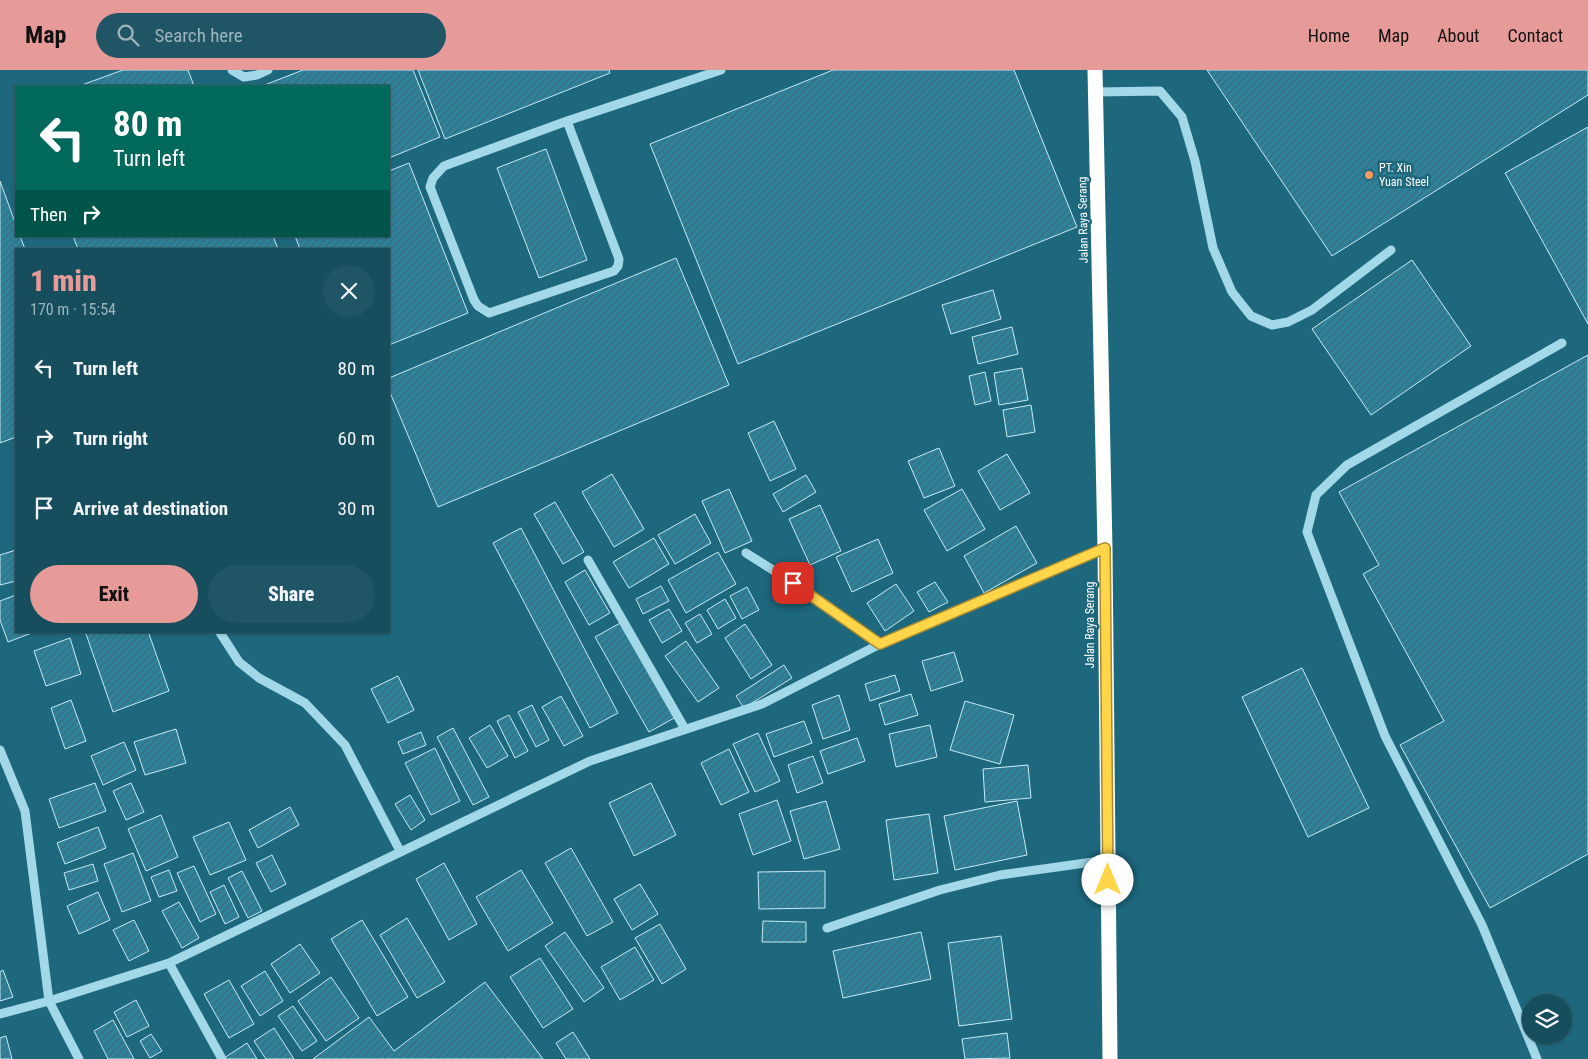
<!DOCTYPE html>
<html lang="en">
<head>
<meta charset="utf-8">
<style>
	:root { --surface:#164e5e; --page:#1f5564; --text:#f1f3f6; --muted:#9eb4bc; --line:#356573; --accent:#e69b98 }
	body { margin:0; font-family:"Roboto Condensed",sans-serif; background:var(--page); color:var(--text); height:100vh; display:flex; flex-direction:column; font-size:19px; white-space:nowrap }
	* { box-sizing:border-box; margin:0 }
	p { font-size:16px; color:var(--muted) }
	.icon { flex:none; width:28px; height:28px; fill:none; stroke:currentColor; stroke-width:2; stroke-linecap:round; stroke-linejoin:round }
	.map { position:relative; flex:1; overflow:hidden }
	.side { position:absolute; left:15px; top:178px; width:375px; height:385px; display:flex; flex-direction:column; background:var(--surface); border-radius:0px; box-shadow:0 1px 4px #0004,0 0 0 1px var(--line) }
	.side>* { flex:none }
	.banner { position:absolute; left:15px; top:15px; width:375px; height:152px; border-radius:0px; box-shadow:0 1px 4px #0004,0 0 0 1px var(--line); background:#00695c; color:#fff; overflow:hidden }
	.buttons { position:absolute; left:1522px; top:924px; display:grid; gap:10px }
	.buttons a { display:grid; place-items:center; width:50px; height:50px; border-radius:50%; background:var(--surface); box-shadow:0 1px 4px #0004,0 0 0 1px var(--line); font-size:25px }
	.pin { position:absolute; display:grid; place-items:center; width:42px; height:42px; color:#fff; margin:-21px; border-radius:10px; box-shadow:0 2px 8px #0006 }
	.me { position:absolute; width:55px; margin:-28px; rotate:0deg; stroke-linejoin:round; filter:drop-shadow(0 0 4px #0008) }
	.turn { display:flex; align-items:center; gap:18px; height:105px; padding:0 15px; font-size:22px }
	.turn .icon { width:65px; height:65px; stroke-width:2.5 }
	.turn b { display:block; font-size:35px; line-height:42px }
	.then { display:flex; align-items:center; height:48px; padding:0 15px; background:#0003; gap:10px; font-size:19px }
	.round { display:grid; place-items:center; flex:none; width:52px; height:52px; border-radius:26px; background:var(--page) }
	.headline { display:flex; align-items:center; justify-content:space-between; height:85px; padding:0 15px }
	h1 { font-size:30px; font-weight:800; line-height:38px; color:var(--accent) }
	.action { display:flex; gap:10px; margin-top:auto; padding:10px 15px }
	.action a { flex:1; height:58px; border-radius:30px; background:var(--accent); color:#111; font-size:20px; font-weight:800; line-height:58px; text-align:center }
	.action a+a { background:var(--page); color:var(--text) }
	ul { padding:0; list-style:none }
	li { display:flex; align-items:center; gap:15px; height:70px; padding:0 15px }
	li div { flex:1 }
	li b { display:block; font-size:19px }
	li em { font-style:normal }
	header { display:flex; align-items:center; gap:30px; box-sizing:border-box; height:70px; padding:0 25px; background:var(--accent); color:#111 }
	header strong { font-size:24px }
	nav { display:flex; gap:28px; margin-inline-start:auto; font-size:18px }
	.search { width:350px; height:45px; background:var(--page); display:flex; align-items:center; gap:12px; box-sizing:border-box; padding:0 18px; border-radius:28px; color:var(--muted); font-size:19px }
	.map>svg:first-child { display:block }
	.building { fill:url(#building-hatch); stroke:#c6ebf6 }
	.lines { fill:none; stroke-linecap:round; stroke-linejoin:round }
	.minor { stroke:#a2d8e8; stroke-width:9 }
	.highway { stroke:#fff; stroke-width:15 }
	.route-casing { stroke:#a68a30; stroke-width:12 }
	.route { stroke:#ffd54a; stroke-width:9 }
	.poi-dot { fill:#f79a61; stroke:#1e687e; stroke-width:2 }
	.labels { text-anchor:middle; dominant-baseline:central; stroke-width:5; stroke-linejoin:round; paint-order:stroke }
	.poi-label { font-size:12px; fill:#fff; stroke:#1e687e; text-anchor:start }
	.street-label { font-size:12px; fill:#fff; stroke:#1e687e }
</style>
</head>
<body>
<header>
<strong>Map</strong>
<div class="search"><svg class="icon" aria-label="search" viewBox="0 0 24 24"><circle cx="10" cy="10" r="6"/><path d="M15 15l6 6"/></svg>Search here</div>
<nav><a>Home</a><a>Map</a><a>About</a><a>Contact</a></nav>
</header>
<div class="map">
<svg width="1588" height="989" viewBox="0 0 1588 989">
	<defs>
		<pattern id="building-hatch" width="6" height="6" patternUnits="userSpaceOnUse" patternTransform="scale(1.25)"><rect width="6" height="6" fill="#2e839c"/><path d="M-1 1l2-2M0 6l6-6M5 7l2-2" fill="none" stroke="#3c6a78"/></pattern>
	</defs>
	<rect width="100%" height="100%" fill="#1e687e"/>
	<path class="building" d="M123 0H188L194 16H79Z
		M303 0H413L440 67 389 88V16H262Z
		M418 0H609L610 3 445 69Z
		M833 0H1014L1077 157 738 294 650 74Z
		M1207 0H1588V25L1332 186Z
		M1588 57V254L1505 103Z
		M546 79 587 190 539 208 497 98Z
		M409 93 468 243 389 275V179H300L295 166H389V101Z
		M0 111 16 155V166H20L25 179H16V367L0 373Z
		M73 166H273L278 179H78Z
		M676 188 729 315 438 437 389 320V308Z
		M1412 190 1471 276 1371 345 1312 259Z
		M993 220 1001 249 951 264 942 235Z
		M1012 257 1018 284 978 294 972 267Z
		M1588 285V784L1490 838 1400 675 1444 651 1363 504 1379 495 1339 422Z
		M1022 298 1028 330 999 335 994 303Z
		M985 302 991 331 975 335 969 306Z
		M1031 335 1035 362 1007 367 1003 340Z
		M774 351 796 399 770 411 748 363Z
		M939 378 955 416 924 428 908 391Z
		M1007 384 1030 423 1000 440 978 401Z
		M612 404 644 459 614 477 582 422Z
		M806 405 816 422 783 442 773 424Z
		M729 419 752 471 725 483 702 431Z
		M962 419 985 459 947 481 924 440Z
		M555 432 584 482 563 494 534 444Z
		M820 435 841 481 810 495 789 449Z
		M695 444 711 473 675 494 658 465Z
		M1016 456 1037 493 984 523 964 486Z
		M521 458 618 643 590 658 493 473Z
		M654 468 669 494 629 518 613 492Z
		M878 469 893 503 852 522 836 487Z
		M16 480V511L0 515V485Z
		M718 482 736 514 686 543 668 510Z
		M585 500 610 543 589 555 565 512Z
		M935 512 948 532 929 542 917 522Z
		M896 514 914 541 885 561 867 533Z
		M661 516 669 531 643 544 636 529Z
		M747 517 759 540 742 549 730 526Z
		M16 525V561H37L8 572 0 550V531Z
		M725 529 736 548 718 559 707 540Z
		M669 539 682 561 662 573 649 550Z
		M700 544 712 564 697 573 685 553Z
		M622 552 676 647 649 662 595 567Z
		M745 554 772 595 751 609 725 568Z
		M85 561H148L169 621 113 642Z
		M70 568 81 604 46 616 34 581Z
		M686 571 719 618 698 632 665 586Z
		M954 582 963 611 931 621 922 591Z
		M784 595 792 608 744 638 736 626Z
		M1302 598 1369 738 1308 767 1242 627Z
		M895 605 900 621 870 631 865 614Z
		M398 606 414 640 388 653 371 619Z
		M911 624 918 645 885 655 879 634Z
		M839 625 850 660 823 669 812 635Z
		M561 626 583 666 564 676 542 637Z
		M71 630 86 671 65 679 51 638Z
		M965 631 1014 645 1000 694 950 680Z
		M532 635 549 670 536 677 518 642Z
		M509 645 528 681 515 688 497 651Z
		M804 651 812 673 774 687 766 664Z
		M490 655 508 686 487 698 469 668Z
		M930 655 937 687 896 697 889 664Z
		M453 658 489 727 473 735 437 667Z
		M176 659 186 693 145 705 134 672Z
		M421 662 426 675 403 684 398 672Z
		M758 663 780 711 755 722 733 674Z
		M857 668 865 691 828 704 820 681Z
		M124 672 136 700 103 715 91 686Z
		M435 678 460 731 431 745 405 693Z
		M729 679 749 722 721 735 701 693Z
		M813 686 823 713 797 723 788 695Z
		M1028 695 1031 728 985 732 983 699Z
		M95 713 106 741 59 758 49 729Z
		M131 713 144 742 126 750 113 721Z
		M651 713 676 765 634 786 609 733Z
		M410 725 425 750 411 760 395 734Z
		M777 730 791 771 753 785 739 744Z
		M826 731 840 779 804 789 790 741Z
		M1017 731 1027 785 955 800 944 746Z
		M290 737 299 755 258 778 249 760Z
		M929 744 938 803 894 810 886 750Z
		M161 745 178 787 146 801 128 759Z
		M229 752 246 790 210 805 193 767Z
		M98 757 106 778 65 794 57 773Z
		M571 778 613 852 587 866 545 793Z
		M133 783 151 831 122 842 104 794Z
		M272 785 286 814 271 822 256 793Z
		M444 793 477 854 449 870 416 809Z
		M93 794 98 811 69 820 64 803Z
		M194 796 216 844 200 852 177 803Z
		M169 800 177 821 159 827 151 807Z
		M521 800 553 853 508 881 476 827Z
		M242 801 262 841 248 848 228 808Z
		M825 801V838L759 839 758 802Z
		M640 814 658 844 632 860 614 829Z
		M224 815 239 847 225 854 210 822Z
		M98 822 110 850 79 864 67 836Z
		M179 832 199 868 182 878 162 841Z
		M407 848 445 912 417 928 380 865Z
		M134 850 149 881 129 891 113 860Z
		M362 850 408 927 377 946 331 869Z
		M763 851 806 852V872H762Z
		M660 854 686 899 662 914 635 868Z
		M565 862 604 918 584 932 545 876Z
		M921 862 931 909 843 928 833 881Z
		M1001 866 1012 949 959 956 948 873Z
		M300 874 320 903 290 923 271 894Z
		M635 877 654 910 620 930 601 897Z
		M540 888 573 939 543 958 510 907Z
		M3 900 13 927 0 931V902Z
		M265 901 283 931 260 946 241 916Z
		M331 907 359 948 326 971 298 931Z
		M229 910 254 954 229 968 204 924Z
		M485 912 543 989H313L369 947 394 981Z
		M136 930 149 956 127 967 114 942Z
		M293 936 317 971 302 981 278 946Z
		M113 950 134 989H108L94 961Z
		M274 958 294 989H266L254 971Z
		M573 962 590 989H566L556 973Z
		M1007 963 1010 988 965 989 962 969Z
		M151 964 162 981 150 988 140 971Z
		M6 966 12 989H0V968Z
		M247 973 257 989H225L224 988Z"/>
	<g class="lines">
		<path class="minor" d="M232 0 244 7 257 5 268 0
			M1096 22 1160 21 1182 47 1195 91 1213 178 1232 222 1251 246 1272 255 1288 252 1312 240 1391 180
			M567 51 619 189 618 196 614 201 489 243 478 236 474 230 430 117 433 108 444 96Z
			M567 51 721 0
			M746 483 809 523 880 574
			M588 490 685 659
			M219 561 239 592 259 608 305 633 345 675 400 781
			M0 680 25 741 49 931 79 989
			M827 858 940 820 1000 805 1107 790
			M169 893 222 989
			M0 944 49 931 169 893 590 691 762 634 880 574 1105 479
			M1537 989 1482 855 1385 666 1307 462 1316 425 1347 395 1562 273"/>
		<path class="highway" d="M1095 0 1105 479 1110 989"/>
	</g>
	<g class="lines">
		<g class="route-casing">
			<path id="route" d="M793 513 880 574 1105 478 1108 810"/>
		</g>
		<use href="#route" class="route"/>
	</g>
	<circle class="poi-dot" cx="1369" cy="105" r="5"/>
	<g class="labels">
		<g class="poi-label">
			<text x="1379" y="98">PT. Xin<tspan x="1379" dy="14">Yuan Steel</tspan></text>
		</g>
		<g class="street-label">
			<text transform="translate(1083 150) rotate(-91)">Jalan Raya Serang</text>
			<text transform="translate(1090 555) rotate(-90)">Jalan Raya Serang</text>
		</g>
	</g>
</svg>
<div class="buttons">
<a><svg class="icon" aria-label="layers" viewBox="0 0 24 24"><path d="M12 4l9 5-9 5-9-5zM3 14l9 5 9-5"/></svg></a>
</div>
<div class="pin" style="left:793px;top:513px;background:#d93025"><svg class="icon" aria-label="arrive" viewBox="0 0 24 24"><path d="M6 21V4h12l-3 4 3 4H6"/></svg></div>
<svg class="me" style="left:1108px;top:810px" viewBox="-20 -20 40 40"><circle r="19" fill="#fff"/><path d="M0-13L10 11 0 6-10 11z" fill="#ffd54a"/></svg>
<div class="banner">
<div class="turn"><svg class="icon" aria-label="left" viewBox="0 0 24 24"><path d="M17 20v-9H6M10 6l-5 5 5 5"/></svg><div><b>80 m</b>Turn left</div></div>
<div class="then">Then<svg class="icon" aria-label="right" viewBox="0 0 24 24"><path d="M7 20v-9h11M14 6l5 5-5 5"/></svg></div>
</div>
<section class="side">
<div class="headline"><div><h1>1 min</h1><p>170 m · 15:54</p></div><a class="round"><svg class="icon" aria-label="close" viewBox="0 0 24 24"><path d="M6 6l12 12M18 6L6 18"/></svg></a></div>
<ul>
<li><svg class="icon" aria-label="left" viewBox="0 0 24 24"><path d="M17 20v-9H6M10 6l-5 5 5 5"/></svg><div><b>Turn left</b></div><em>80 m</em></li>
<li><svg class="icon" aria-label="right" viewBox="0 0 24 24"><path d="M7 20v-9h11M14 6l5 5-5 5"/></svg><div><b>Turn right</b></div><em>60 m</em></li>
<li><svg class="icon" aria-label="arrive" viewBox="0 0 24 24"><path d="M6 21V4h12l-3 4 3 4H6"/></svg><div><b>Arrive at destination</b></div><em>30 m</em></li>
</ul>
<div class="action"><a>Exit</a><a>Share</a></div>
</section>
</div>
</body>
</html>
